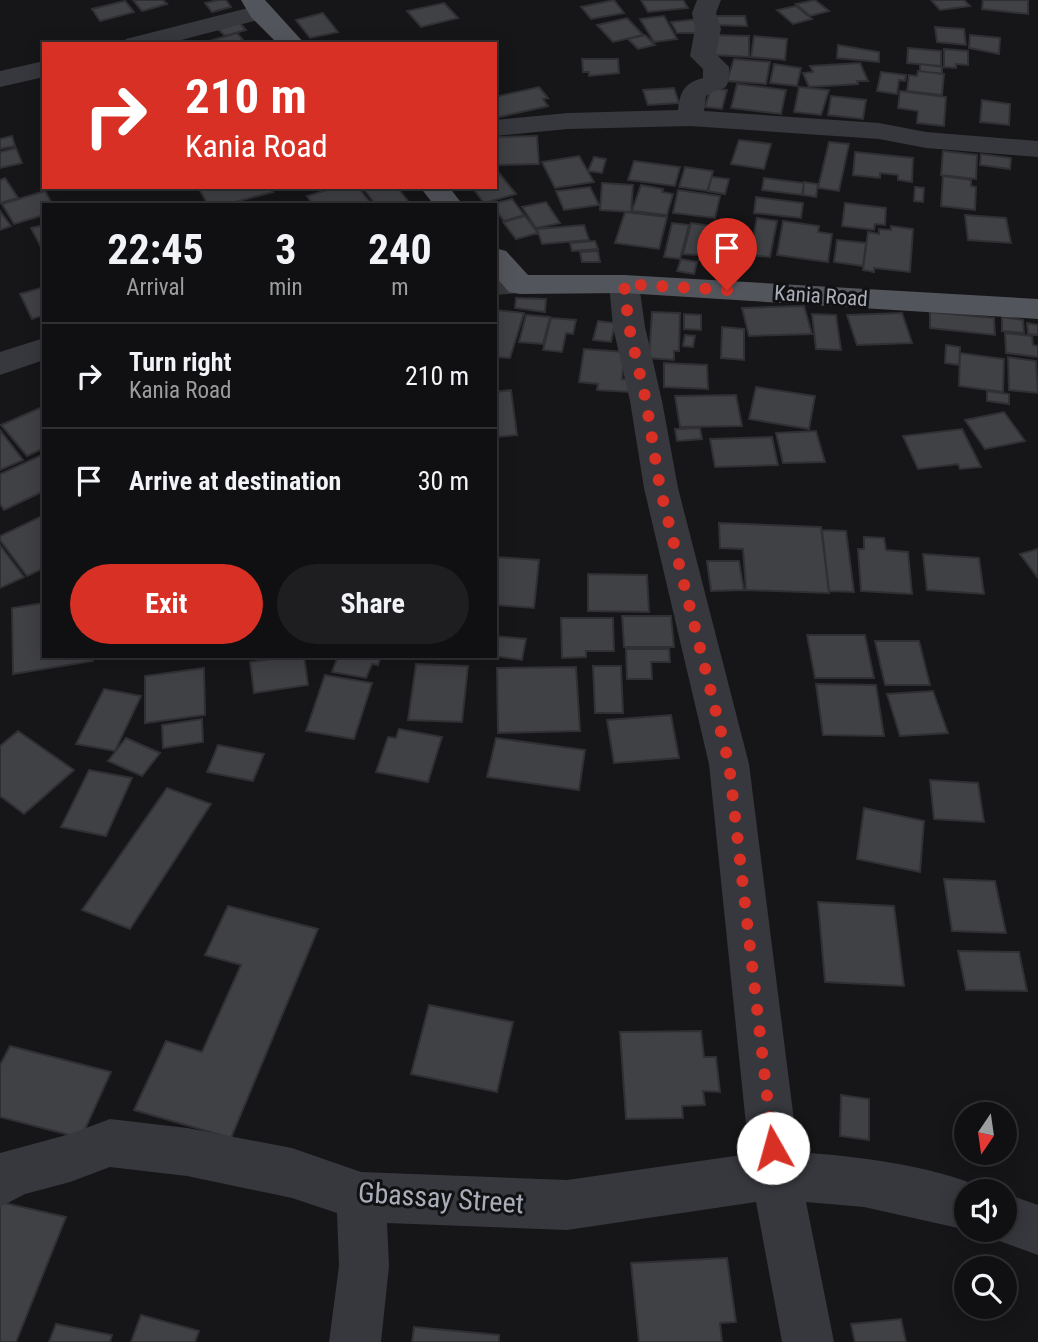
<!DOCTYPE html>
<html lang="en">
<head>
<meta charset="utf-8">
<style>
	:root { --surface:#101012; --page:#1e1e20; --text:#f1f3f6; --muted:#9c9d9f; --line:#303032; --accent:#d93025 }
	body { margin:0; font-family:"Roboto Condensed",sans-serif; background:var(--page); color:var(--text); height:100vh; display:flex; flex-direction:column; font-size:26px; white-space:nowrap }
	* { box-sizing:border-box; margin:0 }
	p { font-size:23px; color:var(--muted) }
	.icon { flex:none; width:38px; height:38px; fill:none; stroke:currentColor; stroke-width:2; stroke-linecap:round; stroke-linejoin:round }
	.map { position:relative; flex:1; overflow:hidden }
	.panel { position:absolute; left:42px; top:203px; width:455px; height:455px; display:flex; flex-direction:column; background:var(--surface); border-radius:0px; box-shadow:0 4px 18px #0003,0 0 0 2px var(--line) }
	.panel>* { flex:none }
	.banner { position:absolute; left:42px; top:42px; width:455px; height:147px; border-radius:0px; box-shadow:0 4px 18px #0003,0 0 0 2px var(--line); background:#d93025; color:#fff; overflow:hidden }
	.needle { width:46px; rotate:193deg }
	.fabs { position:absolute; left:954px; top:1102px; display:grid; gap:14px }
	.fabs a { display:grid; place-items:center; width:63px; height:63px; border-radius:50%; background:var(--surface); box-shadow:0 4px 18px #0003,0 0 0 2px var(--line); font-size:35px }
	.pin { position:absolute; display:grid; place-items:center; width:60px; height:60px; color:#fff; margin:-72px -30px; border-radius:50% 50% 50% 0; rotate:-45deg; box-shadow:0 0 7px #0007 }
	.pin .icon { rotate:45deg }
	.me { position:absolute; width:77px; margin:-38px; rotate:353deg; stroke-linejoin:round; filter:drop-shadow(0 0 5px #0008) }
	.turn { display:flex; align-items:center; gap:24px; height:147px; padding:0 28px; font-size:32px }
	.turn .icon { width:91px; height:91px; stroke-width:2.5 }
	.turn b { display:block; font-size:49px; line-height:60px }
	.eta { display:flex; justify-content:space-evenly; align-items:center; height:119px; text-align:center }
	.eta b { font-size:42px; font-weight:700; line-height:49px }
	.primary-button { display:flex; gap:14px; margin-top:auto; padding:14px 28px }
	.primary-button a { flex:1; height:80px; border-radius:42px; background:var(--accent); color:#fff; font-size:28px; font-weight:700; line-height:80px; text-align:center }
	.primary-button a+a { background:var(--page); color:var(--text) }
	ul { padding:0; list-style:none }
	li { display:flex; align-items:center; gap:21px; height:105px; padding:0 28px; border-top:2px solid var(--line) }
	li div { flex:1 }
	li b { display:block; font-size:26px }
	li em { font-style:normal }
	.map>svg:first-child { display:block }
	.building { fill:#404145; stroke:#303034; stroke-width:2 }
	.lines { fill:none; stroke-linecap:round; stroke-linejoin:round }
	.minor { fill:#37383d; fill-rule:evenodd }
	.major { fill:#53555c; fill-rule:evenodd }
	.route { stroke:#d93025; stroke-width:12; stroke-dasharray:0 21.6 }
	.labels { text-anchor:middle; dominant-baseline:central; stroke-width:6; stroke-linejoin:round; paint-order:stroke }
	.far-street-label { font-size:21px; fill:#a8adb8; stroke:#111113 }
	.near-street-label { font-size:28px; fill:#a8adb8; stroke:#111113 }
</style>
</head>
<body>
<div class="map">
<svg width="1038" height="1342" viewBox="0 0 1038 1342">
	<rect width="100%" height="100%" fill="#161618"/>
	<path class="building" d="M133 0H163L167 4 142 11Z
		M219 0H226L231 7 212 12 205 3Z
		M614 0 624 13 591 19 581 7Z
		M641 0H683L688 8 648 12Z
		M815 0 829 11 810 16 796 4Z
		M931 0H964L970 6 940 10Z
		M983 0H1028V14L982 9Z
		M125 1 134 12 100 21 92 9Z
		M444 3 458 18 421 27 407 11Z
		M796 6 812 19 793 24 777 10Z
		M323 13 338 32 310 38 296 20Z
		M664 16 677 39 654 42 640 19Z
		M711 16H745L747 26 712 25Z
		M627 18 643 35 613 42 597 25Z
		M698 19 705 33H677L671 22Z
		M239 22 246 30 225 36 217 28Z
		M935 27 964 29 966 45 937 42Z
		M237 33 243 40 230 44H211L209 41Z
		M645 35 655 45 638 49 628 39Z
		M715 35 749 36V57L714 55Z
		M970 35 1000 38 999 54 969 48Z
		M754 36 787 39 785 60 751 57Z
		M838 45 879 52V62L837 58Z
		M908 48 941 51V66L907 63Z
		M944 49 968 51V65L956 64V68L944 67Z
		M582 59H618L619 73 589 76V72H583Z
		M734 59 770 62 766 84 727 81Z
		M860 63 868 81H857L858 84 809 87 803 73 813 72 810 66Z
		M774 64 801 68 797 86 770 83Z
		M920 64 942 67V74L920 71Z
		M918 71 944 74 942 95 907 91 909 75 917 76Z
		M881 72 906 75 905 81 899 80 897 94 877 91Z
		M737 84 786 90 781 114 731 108Z
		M539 87 548 98 543 99 548 106 495 118V97Z
		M799 87 829 90 821 115 794 112Z
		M674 88 679 103 648 105 643 90Z
		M711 88 727 90 722 109 705 107Z
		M900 91 946 97 944 126 917 123 918 111 898 108Z
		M831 96 866 100 863 119 828 115Z
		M982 100 1010 104 1009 125 980 122Z
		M12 136 15 146 0 149V139Z
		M537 136 539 164 495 165V137Z
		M739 140 771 144 764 169 731 164Z
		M829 142 849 144 839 191 818 188Z
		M16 148 22 163 0 168V152Z
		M943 151 977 155 976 179 941 175Z
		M855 152 913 158 912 182 898 180V175L880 173V178L853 175Z
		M981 154 1011 158 1010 169 980 165Z
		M579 156 594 182 555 188 542 162Z
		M594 157 606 159 602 173 588 171Z
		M634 161 680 167 675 186 628 180Z
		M685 167 713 171 708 191 679 187Z
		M495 168 516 194 484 203 472 187H495Z
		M943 176 971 180V186L976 187 975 210 941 206Z
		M712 177 729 179 725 194 707 191Z
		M5 178 18 198 0 203V180Z
		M764 178 804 183 802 195 762 190Z
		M804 182 818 184 816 197 803 195Z
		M602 183 633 185 631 212 600 210Z
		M641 185 663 189 662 192 673 194 667 215 632 211Z
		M198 187H270L273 192 224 205H208Z
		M337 187H358L372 205H313L307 196Z
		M397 187 411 205H376L363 188Z
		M590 187 599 205 564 210 556 191Z
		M915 187 924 188 923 202 914 201Z
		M678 190 720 196 715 218 673 213Z
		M45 191 53 205H44V215L14 224 2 204Z
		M756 197 803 203 801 218 754 213Z
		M512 199 524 215 504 221 498 213 495 214V205H487Z
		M546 202 560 223 536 228 522 207Z
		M845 203 886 208 885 225 875 224 874 230 842 226Z
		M0 211 11 226 0 230Z
		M625 212 667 217 659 249 615 243Z
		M965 215 1006 218 1011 243 968 240Z
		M525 216 538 233 516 239 503 222Z
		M757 218 777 221 770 257 750 255Z
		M783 221 819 226 818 232 832 234 828 262 777 255Z
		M672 223 689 225 680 259 664 257Z
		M691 223 718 227 716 237 704 235 699 255 683 254Z
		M44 225V249H42L31 228Z
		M584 225 589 240 542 244 537 229Z
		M891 226 913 229 910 272 874 268V272L863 270 868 232 879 234V229L891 230Z
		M705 237 751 243 747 266 699 260Z
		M837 240 866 243 863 266 834 262Z
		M595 241 598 249 572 251 570 243Z
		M598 251 600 262H582L580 252Z
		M681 259 697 262 694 274 677 271Z
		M44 287V315L32 319 20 294Z
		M516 298 546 299 545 312 515 308Z
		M804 306 812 334 749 336 742 308Z
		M495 310 524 313 510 358 495 357Z
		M652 312 680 313 679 351H674V360L649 358Z
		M930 312 994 318 995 335 930 328Z
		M902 313 912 343 857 345 847 315Z
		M684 314 701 315V330L684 329Z
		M812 314 836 315 841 350 816 349Z
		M526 315 550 317 543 344 519 342Z
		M1002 317 1023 320 1024 333 1002 331Z
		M551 318 576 320 573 334 566 333 562 352 543 350Z
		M598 321 615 323 611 342 593 340Z
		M1027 323 1038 325V335L1028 334Z
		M722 327 744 329V360L721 358Z
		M1005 333 1032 336 1033 345 1038 346V357L1006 353Z
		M685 335 695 336 693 347 683 346Z
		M946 345 960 347 959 365 945 363Z
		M584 349 625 352 622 379 633 380 631 392 597 390 598 384 579 382Z
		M960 353 1004 359 1003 392 959 386Z
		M1008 357 1036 361 1038 393 1009 390Z
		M664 363 707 365 708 389 664 387Z
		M756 387 815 396 809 429 749 419Z
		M511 390 517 435 495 437V392Z
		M987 391 1009 394V404L987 401Z
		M736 395 742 426 680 427 675 396Z
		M40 408 44 412V448L27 456 1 425Z
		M1004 412 1025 441 985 449 965 420Z
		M700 428 702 439 677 441 675 429Z
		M962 429 981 467 960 469 958 464 918 469 903 436Z
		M0 430 23 460 0 470Z
		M816 431 825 462 783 463 776 433Z
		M772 437 778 465 715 467 710 439Z
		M44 454V491L4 510 0 504V474Z
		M44 515V568L27 576 0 540V536Z
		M719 523 821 527 829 593 746 590 743 549 720 548Z
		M822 530 846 531 854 592 829 591Z
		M864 537 884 538 886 550 908 552 912 594 861 591 858 549H864Z
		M0 545 24 577 0 588Z
		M1038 549V578L1020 554Z
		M923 554 979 558 984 594 927 590Z
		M497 557 539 560 534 608 495 605Z
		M707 561H739L744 590 711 591Z
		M588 574 647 575 649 612 588 611Z
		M44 603V656H93V661L13 674 12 608Z
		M622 616H671L674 647H624Z
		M561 618H613L614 651H586V657L562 658Z
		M807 635H865L874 678H815Z
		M495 636 526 639 522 660 493 656Z
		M875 641H919L930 685H885Z
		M626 649H669L670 662H651L652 679H627Z
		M294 656H304L308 685 254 693 250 662Z
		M338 656H381L378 665 372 664 366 678 332 672Z
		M416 664 468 666 462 722 408 720Z
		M593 666H621L623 713H595Z
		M576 667 580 731 498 733 497 668Z
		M204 668 205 715 145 723V676Z
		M325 675 372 683 354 739 306 731Z
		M816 684 876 685 884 736 823 735Z
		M104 689 141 696 115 751 76 744Z
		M933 691 948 733 900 736 887 694Z
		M671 715 679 758 614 763 607 720Z
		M202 719 203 742 163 748 162 725Z
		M399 729 442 737 428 782 376 772 388 737 396 738Z
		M18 731 74 770 24 814 0 796V746Z
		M126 738 160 753 142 776 108 761Z
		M496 738 585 750 579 790 487 777Z
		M218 745 264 754 253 781 207 772Z
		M89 770 132 778 106 836 61 827Z
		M930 780 978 783 984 822 934 819Z
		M167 788 211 804 130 929 82 910Z
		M864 808 924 821 920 872 857 859Z
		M944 879 995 881 1006 933 952 931Z
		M818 902 894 906 904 986 825 982Z
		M228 906 318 929 231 1138 134 1110 166 1041 202 1052 241 965 205 955Z
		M958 951 1019 952 1027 991 966 990Z
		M429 1005 513 1022 497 1092 411 1074Z
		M701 1031 704 1057H716L720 1092 703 1091 705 1105 682 1106 683 1118 626 1119 620 1032Z
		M10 1046 111 1072 81 1138 0 1117V1065Z
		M841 1095 869 1099V1140L840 1136Z
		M0 1202 66 1217 16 1342H0Z
		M727 1258 736 1322 720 1323 722 1342H639L631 1263Z
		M141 1315 199 1331 195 1342H131Z
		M901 1319 906 1342H855L851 1324Z
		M56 1324 112 1335 110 1342H49Z
		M414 1327 499 1335V1342H412Z"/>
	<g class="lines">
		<path class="minor" d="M697 0H721L716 13 721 29 716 54 729 67C729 96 724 84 706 96L704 111 879 123 926 132 1038 141V157L926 148 879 139 690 126 568 129 495 136V120L568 113 678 110C680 92 684 83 703 78V69L690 56 695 29 692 13Z
			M260 5 269 7 272 12 269 17 166 44H123L126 39Z
			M44 61V77L0 87V71Z
			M624 275 635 277 639 284 645 327 662 401 678 488 749 764 798 1152C860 1157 926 1164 984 1188L985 1192H966L967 1230 864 1207 806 1202 834 1342H782L756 1202 567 1230 387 1223 389 1266 381 1342H329L339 1266 337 1213 292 1198 187 1176 110 1167 70 1182 25 1194 0 1207V1153L70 1134 110 1119 187 1128 292 1148 361 1172 567 1180 749 1154 709 764 644 488 630 401 613 327 609 284 613 277Z
			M520 276 531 278 535 285 531 292 495 295V277Z
			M44 338V360L0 375V352Z
			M1004 1193 1038 1205V1255L986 1236 984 1230H1004Z"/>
		<path class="major" d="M241 0H265L305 44H278L251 17Z
			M420 187H449L463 205H434Z
			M495 248 506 251 528 275H624L1038 299V319L624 293 520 294 509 292 495 276Z"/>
	</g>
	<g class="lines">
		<path class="route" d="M727 290 624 284 629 327 646 401 660 488 729 764 773 1148"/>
	</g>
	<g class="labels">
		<g class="far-street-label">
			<text transform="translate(821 296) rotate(4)">Kania Road</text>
		</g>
		<g class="near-street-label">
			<text transform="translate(441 1198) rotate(4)">Gbassay Street</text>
		</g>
	</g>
</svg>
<div class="fabs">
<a><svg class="needle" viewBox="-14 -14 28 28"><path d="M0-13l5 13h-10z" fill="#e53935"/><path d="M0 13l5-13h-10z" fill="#9c9d9f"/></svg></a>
<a><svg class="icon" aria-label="sound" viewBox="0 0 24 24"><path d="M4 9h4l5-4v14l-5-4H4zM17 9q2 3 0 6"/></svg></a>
<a><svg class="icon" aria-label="search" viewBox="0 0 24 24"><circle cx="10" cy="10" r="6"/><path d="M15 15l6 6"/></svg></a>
</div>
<div class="pin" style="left:727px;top:290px;background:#d93025"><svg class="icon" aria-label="arrive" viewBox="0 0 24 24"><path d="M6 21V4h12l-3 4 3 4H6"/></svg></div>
<svg class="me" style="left:773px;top:1148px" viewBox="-20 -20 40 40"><circle r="19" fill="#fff"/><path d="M0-13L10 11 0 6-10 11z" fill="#d93025"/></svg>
<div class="banner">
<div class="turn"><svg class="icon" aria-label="right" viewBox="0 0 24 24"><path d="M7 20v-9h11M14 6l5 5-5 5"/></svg><div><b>210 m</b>Kania Road</div></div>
</div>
<section class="panel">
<div class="eta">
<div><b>22:45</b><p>Arrival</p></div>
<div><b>3</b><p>min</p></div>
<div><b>240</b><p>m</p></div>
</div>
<ul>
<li><svg class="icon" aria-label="right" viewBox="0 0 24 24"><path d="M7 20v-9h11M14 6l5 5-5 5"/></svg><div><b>Turn right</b><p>Kania Road</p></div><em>210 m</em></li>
<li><svg class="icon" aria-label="arrive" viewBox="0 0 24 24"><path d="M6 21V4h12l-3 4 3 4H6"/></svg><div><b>Arrive at destination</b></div><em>30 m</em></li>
</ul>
<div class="primary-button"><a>Exit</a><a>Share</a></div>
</section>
</div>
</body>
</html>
